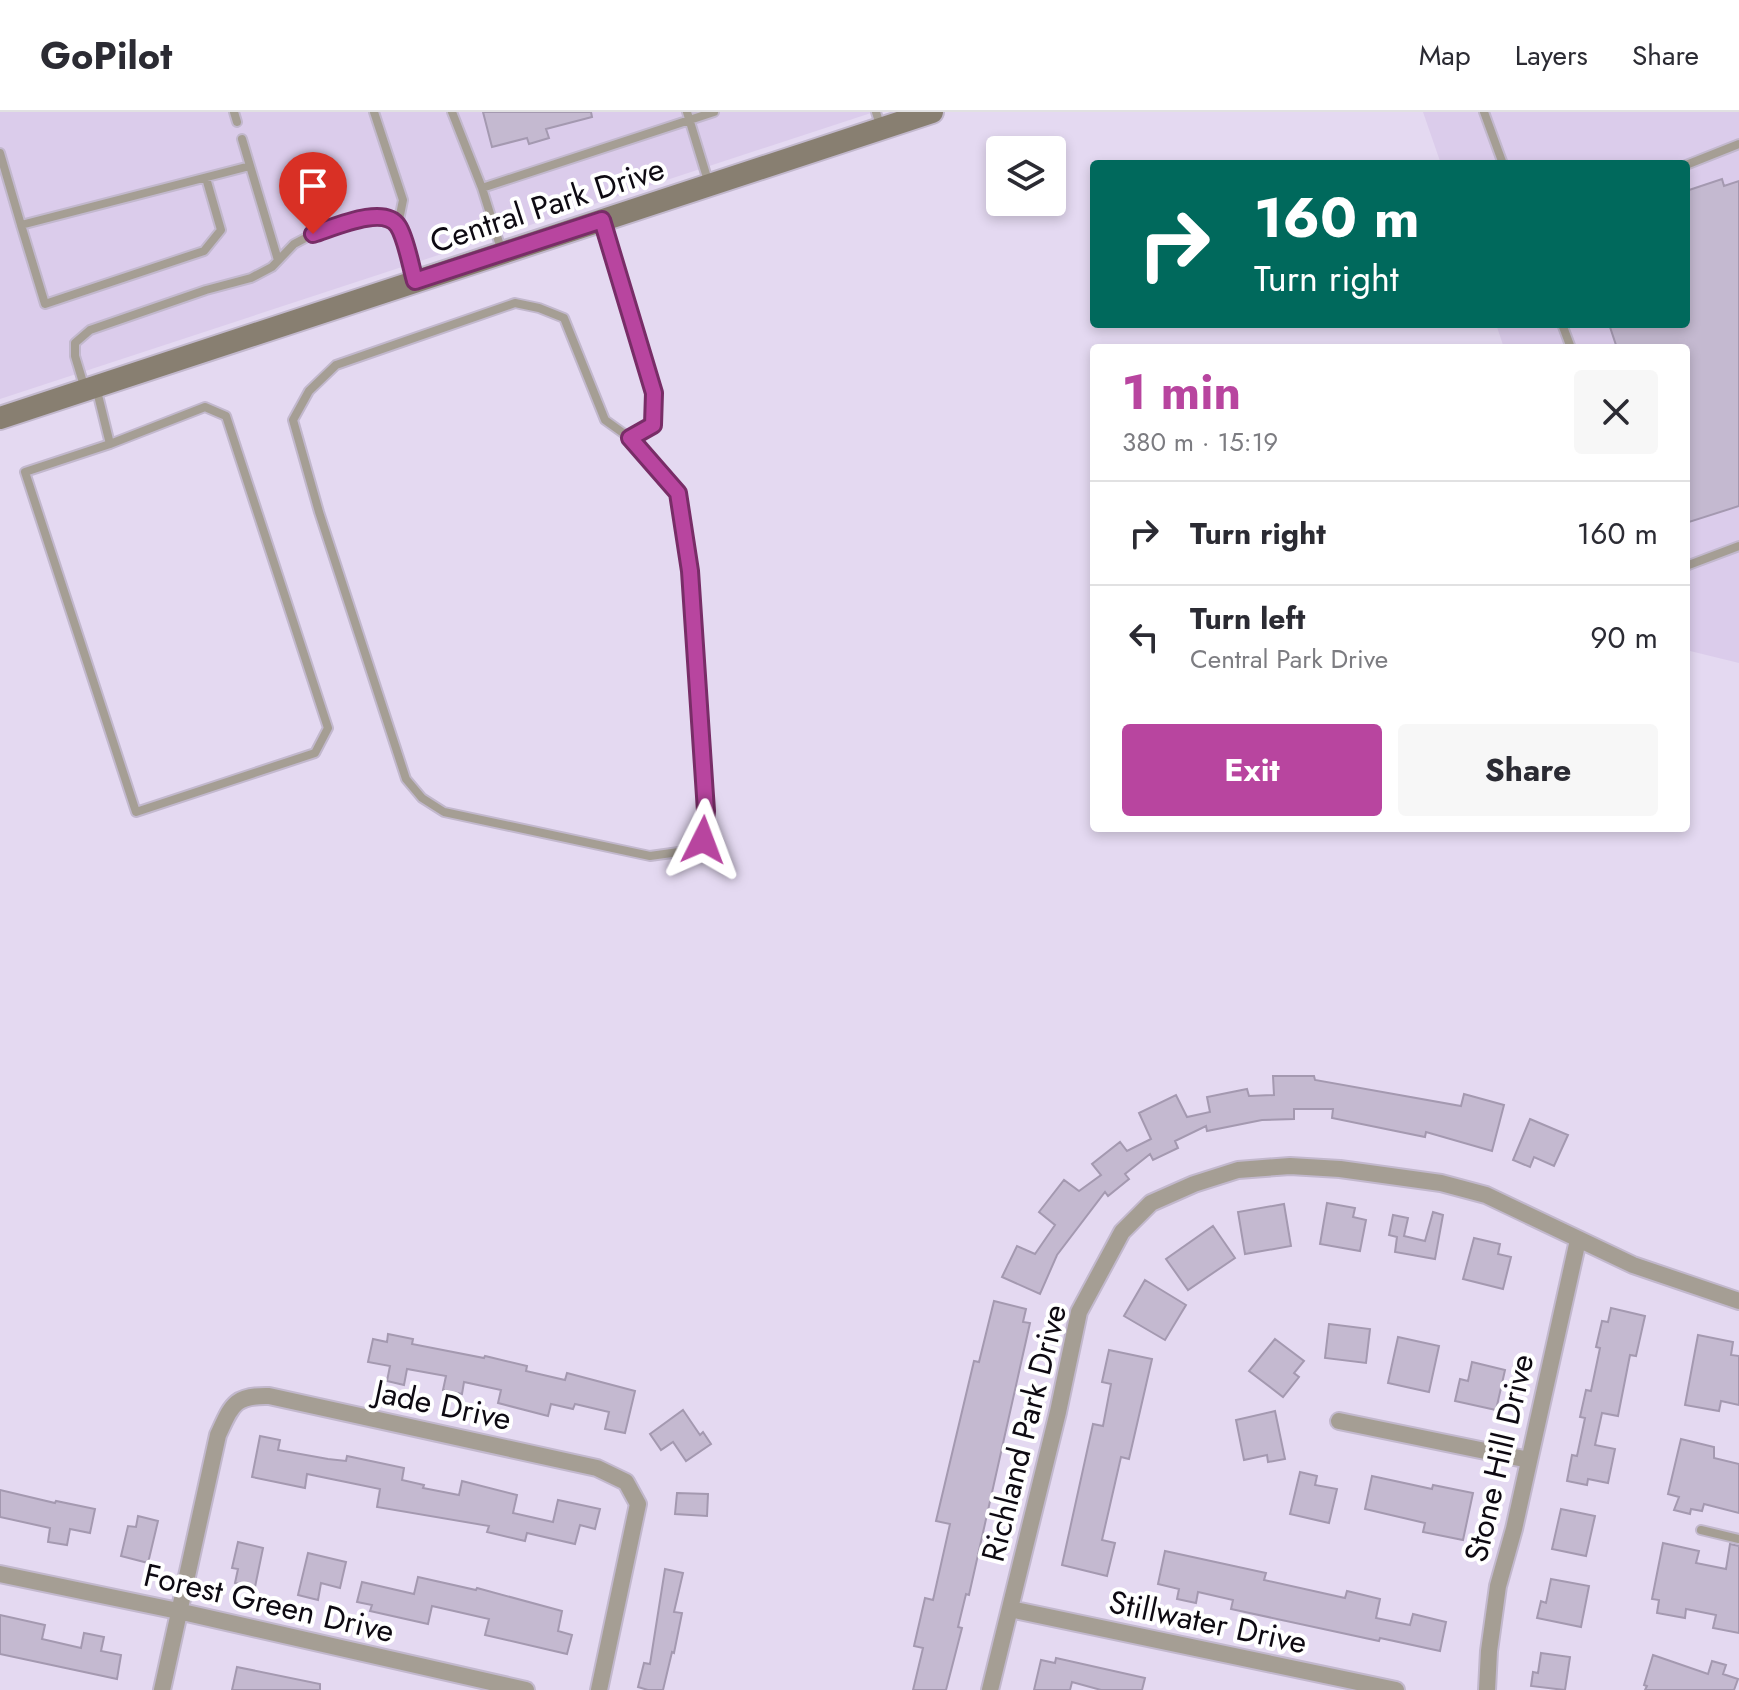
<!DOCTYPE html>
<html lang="en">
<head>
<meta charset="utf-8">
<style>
	:root { --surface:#fff; --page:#f7f7f7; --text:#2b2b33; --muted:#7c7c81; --line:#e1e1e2; --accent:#b8459f }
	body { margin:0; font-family:Jost,sans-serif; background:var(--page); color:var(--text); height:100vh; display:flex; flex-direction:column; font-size:30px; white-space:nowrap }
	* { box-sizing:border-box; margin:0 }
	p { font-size:26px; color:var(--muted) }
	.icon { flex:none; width:44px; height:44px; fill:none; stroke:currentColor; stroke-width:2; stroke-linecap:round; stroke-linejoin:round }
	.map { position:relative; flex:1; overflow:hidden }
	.details { position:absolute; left:1090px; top:232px; width:600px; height:488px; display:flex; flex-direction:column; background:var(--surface); border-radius:8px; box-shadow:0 4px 12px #0003 }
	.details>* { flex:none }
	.guide { position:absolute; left:1090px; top:48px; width:600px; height:168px; border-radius:8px; box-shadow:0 4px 12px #0003; background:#00695c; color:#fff; overflow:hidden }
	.fabs { position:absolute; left:986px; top:24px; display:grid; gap:16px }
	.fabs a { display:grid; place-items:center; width:80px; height:80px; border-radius:8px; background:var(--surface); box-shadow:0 4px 12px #0003; font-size:40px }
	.pin { position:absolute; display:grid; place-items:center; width:68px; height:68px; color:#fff; margin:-82px -34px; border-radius:50% 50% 50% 0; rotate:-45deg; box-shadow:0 0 8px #0007 }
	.pin .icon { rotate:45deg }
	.me { position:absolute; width:88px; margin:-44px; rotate:3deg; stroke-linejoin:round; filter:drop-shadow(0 0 6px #0008) }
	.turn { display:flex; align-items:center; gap:28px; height:168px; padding:0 32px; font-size:36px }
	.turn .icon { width:104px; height:104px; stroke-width:2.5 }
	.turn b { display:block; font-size:56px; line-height:68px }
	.round { display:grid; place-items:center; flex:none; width:84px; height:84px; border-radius:8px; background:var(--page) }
	.summary { display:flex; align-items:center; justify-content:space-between; height:136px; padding:0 32px }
	h1 { font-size:48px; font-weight:700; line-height:60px; color:var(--accent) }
	.button { display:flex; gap:16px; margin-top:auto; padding:16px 32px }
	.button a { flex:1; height:92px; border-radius:8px; background:var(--accent); color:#fff; font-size:32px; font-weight:700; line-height:92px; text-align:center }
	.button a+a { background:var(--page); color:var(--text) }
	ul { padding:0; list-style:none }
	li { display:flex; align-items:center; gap:24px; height:104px; padding:0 32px; border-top:2px solid var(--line) }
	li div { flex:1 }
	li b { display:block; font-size:30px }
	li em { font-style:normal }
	header { display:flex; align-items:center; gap:48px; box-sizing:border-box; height:112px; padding:0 40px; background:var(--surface); border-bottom:2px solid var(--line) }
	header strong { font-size:38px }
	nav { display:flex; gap:44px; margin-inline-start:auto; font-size:28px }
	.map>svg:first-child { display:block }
	.built { fill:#dbcceb }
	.building { fill:#c4b9d0; stroke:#a499b0; stroke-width:2 }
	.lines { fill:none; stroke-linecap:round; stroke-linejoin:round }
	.lane-casing { stroke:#c2b8cd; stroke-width:12 }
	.street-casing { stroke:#c2b8cd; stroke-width:20 }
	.secondary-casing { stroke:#c2b8cd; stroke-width:26 }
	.lane { stroke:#a59e94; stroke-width:8 }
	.street { stroke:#a59e94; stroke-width:16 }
	.secondary { stroke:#887f71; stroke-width:22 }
	.route-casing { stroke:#782d67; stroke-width:20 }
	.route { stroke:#b8459f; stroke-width:14 }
	.labels { text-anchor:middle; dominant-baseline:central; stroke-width:8; stroke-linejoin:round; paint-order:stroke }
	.street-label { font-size:32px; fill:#0e0a12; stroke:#fff }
</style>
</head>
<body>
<header>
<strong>GoPilot</strong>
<nav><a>Map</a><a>Layers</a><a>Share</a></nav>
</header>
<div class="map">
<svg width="1739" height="1578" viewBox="0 0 1739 1578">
	<rect width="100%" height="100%" fill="#e4d9f1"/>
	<path class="built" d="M0 0H874L0 287Z
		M1423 0H1739V551L1686 538V236H1504L1496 212H1686V52H1441Z"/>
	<path class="building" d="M483 0H591L592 5 546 17 549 26 529 32 527 26 492 35Z
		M1722 67 1724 74 1739 69V394L1686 411V236H1617L1609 212H1686V79Z
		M1273 964H1314L1315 968 1461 994 1464 982 1504 993 1492 1039 1426 1020 1425 1025 1332 1006 1333 997H1294V1007L1262 1008 1207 1019 1206 1014 1175 1029 1178 1036 1153 1048 1150 1042 1125 1062 1129 1067 1108 1084 1105 1080 1057 1143 1040 1182 1002 1165 1017 1134 1035 1142 1055 1113 1039 1100 1064 1068 1079 1079 1101 1063 1092 1052 1120 1030 1127 1039 1151 1027 1139 1001 1176 983 1187 1005 1210 1000 1207 985 1247 977 1249 984 1274 983Z
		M1530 1007 1568 1023 1554 1054 1534 1045 1530 1055 1513 1048Z
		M1327 1091 1355 1096 1353 1105 1366 1108 1360 1139 1320 1132Z
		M1284 1092 1291 1134 1245 1142 1238 1100Z
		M1433 1100 1443 1103 1435 1147 1395 1140 1397 1125 1389 1123 1393 1103 1408 1106 1404 1124 1425 1129Z
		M1213 1114 1235 1146 1188 1178 1166 1147Z
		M1474 1126 1500 1132 1498 1142 1511 1145 1503 1177 1463 1167Z
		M1145 1168 1186 1193 1165 1228 1124 1204Z
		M994 1189 1026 1197 1023 1210 1030 1211 969 1483 966 1482 958 1515 962 1516 946 1578H913L923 1536 914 1534 925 1486 933 1488 950 1412 936 1409 974 1249 979 1250Z
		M1611 1196 1645 1204 1636 1244 1630 1243 1618 1304 1602 1301 1595 1333 1615 1337 1608 1371 1588 1367 1587 1373 1567 1369 1572 1343 1577 1344 1585 1306 1580 1305 1586 1278 1591 1279 1600 1236 1596 1235 1602 1209 1608 1210Z
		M1329 1212 1370 1217 1366 1251 1325 1246Z
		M388 1222 413 1227 412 1232 484 1246 485 1244 527 1254 526 1259 565 1268 567 1261 635 1279 625 1321 605 1317 609 1300 575 1292 573 1297 551 1292 548 1304 498 1291 501 1278 464 1270 462 1282 443 1278 446 1264 407 1257 404 1273 387 1269 390 1254 368 1250 373 1227 387 1230Z
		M1698 1223 1733 1230 1731 1243 1739 1244V1293L1721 1289 1719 1299 1685 1293Z
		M1398 1225 1439 1234 1429 1280 1388 1271Z
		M1275 1227 1304 1249 1294 1261 1299 1265 1283 1285 1249 1259Z
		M1109 1238 1152 1247 1129 1347 1121 1345 1102 1428 1115 1431 1107 1464 1062 1453 1093 1312 1103 1314 1111 1272 1102 1270Z
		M1472 1250 1505 1258 1496 1298 1455 1289 1460 1267 1468 1269Z
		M683 1298 700 1323 703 1320 711 1332 686 1349 673 1330 661 1338 650 1322Z
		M1275 1299 1285 1347 1268 1350 1267 1343 1244 1348 1236 1308Z
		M260 1324 280 1328 278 1338 328 1347 346 1349 347 1344 404 1356 402 1368 424 1373 423 1376 459 1383 462 1369 517 1383 513 1401 553 1410 558 1388 600 1397 595 1417 580 1413 575 1432 527 1421 525 1429 487 1420 489 1414 377 1395 380 1377 307 1362 305 1376 252 1365Z
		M1681 1327 1714 1335V1346L1739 1352V1401L1704 1392 1702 1399 1691 1397 1690 1402 1674 1398 1679 1385 1668 1382Z
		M1300 1360 1317 1364 1315 1373 1337 1377 1329 1411 1290 1402Z
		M1372 1364 1432 1377 1433 1373 1473 1381 1463 1428 1423 1420 1425 1411 1365 1397Z
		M0 1378 55 1391 56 1389 95 1397 90 1421 70 1417 67 1433 48 1430 50 1416 0 1405Z
		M677 1381 708 1382 707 1404 675 1402Z
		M1561 1397 1595 1404 1586 1444 1552 1437Z
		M138 1404 158 1409 148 1451 121 1444 128 1414 136 1415Z
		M238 1430 263 1436 255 1475 235 1471 238 1457 232 1456Z
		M1663 1431 1699 1439 1696 1451 1726 1457 1730 1432 1739 1434V1521L1713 1516 1716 1503 1686 1497 1685 1506 1657 1501 1659 1488 1652 1487Z
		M1165 1439 1266 1461 1264 1468 1345 1486 1347 1479 1380 1487 1376 1506 1410 1513 1413 1502 1446 1510 1440 1539 1380 1526 1379 1529 1231 1497 1233 1488 1198 1480 1196 1491 1177 1487 1179 1477 1158 1472Z
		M308 1441 346 1450 340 1476 321 1471 318 1488 298 1483Z
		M665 1457 683 1461 674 1500 682 1501 674 1541 672 1540 663 1578H648L638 1575 644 1551 650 1552Z
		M418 1465 476 1478 477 1476 562 1499 558 1519 572 1523 567 1542 485 1523 489 1507 432 1494 428 1512 370 1499 372 1493 357 1490 362 1470 414 1482Z
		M1551 1467 1589 1474 1581 1515 1537 1506 1541 1489 1546 1491Z
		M0 1503 45 1513 42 1527 81 1536 84 1521 104 1525 101 1539 121 1543 117 1567 0 1542Z
		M1541 1541 1570 1545 1565 1578 1531 1574 1533 1560 1538 1561Z
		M1653 1543 1708 1562 1712 1549 1726 1553 1723 1562 1738 1567 1734 1578H1645L1647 1574 1644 1573Z
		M1056 1546 1145 1566 1142 1578H1101L1072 1570 1070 1578H1034L1041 1548 1055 1551Z
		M237 1555 320 1572V1578H232Z"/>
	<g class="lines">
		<g class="lane-casing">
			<path id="lane" d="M234 0 237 10
				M374 0 403 88 398 113
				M452 0 482 76
				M687 0 709 72
				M876 0 881 16
				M1484 0 1503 52
				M242 27 278 148
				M0 41 21 113
				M1686 53 1739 32
				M206 66 221 118 204 139 45 192 21 113 250 54
				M603 111 654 281 653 313 630 326 605 308 564 206 539 196 515 191 336 253 309 279 293 308 319 400 406 667 422 686 444 700 650 744 686 739 703 728 706 699 690 459 678 381 630 326
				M502 140 482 76 714 0
				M1562 212 1571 236
				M96 275 110 332 25 360 136 700 315 641 328 616 226 304 205 295 110 332
				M85 277 75 244V231L90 218 206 178 251 166 272 155 294 132 313 122 366 105 385 104 398 113 415 168
				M1686 454 1739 434
				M1701 1418 1739 1427"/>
		</g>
		<g class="street-casing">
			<path id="street" d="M1339 1309 1529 1348
				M0 1462 178 1499 526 1578
				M1010 1497 1396 1578
				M162 1578 218 1323C232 1293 234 1283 269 1284L597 1356 626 1370 638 1392 599 1578
				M990 1578 1058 1300 1079 1200 1122 1120 1151 1091 1194 1072 1238 1058 1290 1054 1340 1057 1441 1071 1486 1083 1633 1153 1739 1189
				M1487 1578 1489 1539 1498 1474 1514 1417 1578 1128"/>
		</g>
		<g class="secondary-casing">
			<path id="secondary" d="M0 306 932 0"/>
		</g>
		<use href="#lane" class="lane"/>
		<use href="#street" class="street"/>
		<use href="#secondary" class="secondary"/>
	</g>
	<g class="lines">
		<g class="route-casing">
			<path id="route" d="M313 122C333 116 384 92 398 114 406 126 411 155 415 169L602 108 654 281 653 313 630 326 678 381 690 459 706 699 703 728"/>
		</g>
		<use href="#route" class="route"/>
	</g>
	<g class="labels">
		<g class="street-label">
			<text transform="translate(547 93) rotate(-18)">Central Park Drive</text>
			<text transform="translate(443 1293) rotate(12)">Jade Drive</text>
			<text transform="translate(1024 1321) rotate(-76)">Richland Park Drive</text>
			<text transform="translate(1499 1346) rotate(-77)">Stone Hill Drive</text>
			<text transform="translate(269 1491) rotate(13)">Forest Green Drive</text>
			<text transform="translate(1208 1510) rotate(12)">Stillwater Drive</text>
		</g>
	</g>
</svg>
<div class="fabs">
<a><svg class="icon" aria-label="layers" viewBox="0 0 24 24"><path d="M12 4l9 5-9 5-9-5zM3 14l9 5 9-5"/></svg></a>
</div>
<div class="pin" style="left:313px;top:122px;background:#d93025"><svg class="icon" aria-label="arrive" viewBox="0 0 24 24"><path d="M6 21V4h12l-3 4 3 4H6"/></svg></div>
<svg class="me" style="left:703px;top:728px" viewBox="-20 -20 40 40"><path d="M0-17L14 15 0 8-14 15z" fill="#b8459f" stroke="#fff" stroke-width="4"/></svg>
<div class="guide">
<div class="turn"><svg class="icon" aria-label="right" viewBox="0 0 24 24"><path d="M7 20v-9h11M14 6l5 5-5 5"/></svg><div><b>160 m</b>Turn right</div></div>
</div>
<section class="details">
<div class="summary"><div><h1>1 min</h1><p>380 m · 15:19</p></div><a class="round"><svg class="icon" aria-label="close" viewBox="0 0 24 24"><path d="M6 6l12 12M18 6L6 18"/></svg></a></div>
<ul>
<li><svg class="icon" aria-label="right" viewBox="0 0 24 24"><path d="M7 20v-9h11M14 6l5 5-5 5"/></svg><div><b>Turn right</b></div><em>160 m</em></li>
<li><svg class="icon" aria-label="left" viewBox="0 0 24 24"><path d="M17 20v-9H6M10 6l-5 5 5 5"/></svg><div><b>Turn left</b><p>Central Park Drive</p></div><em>90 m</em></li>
</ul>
<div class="button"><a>Exit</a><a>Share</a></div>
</section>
</div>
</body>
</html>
